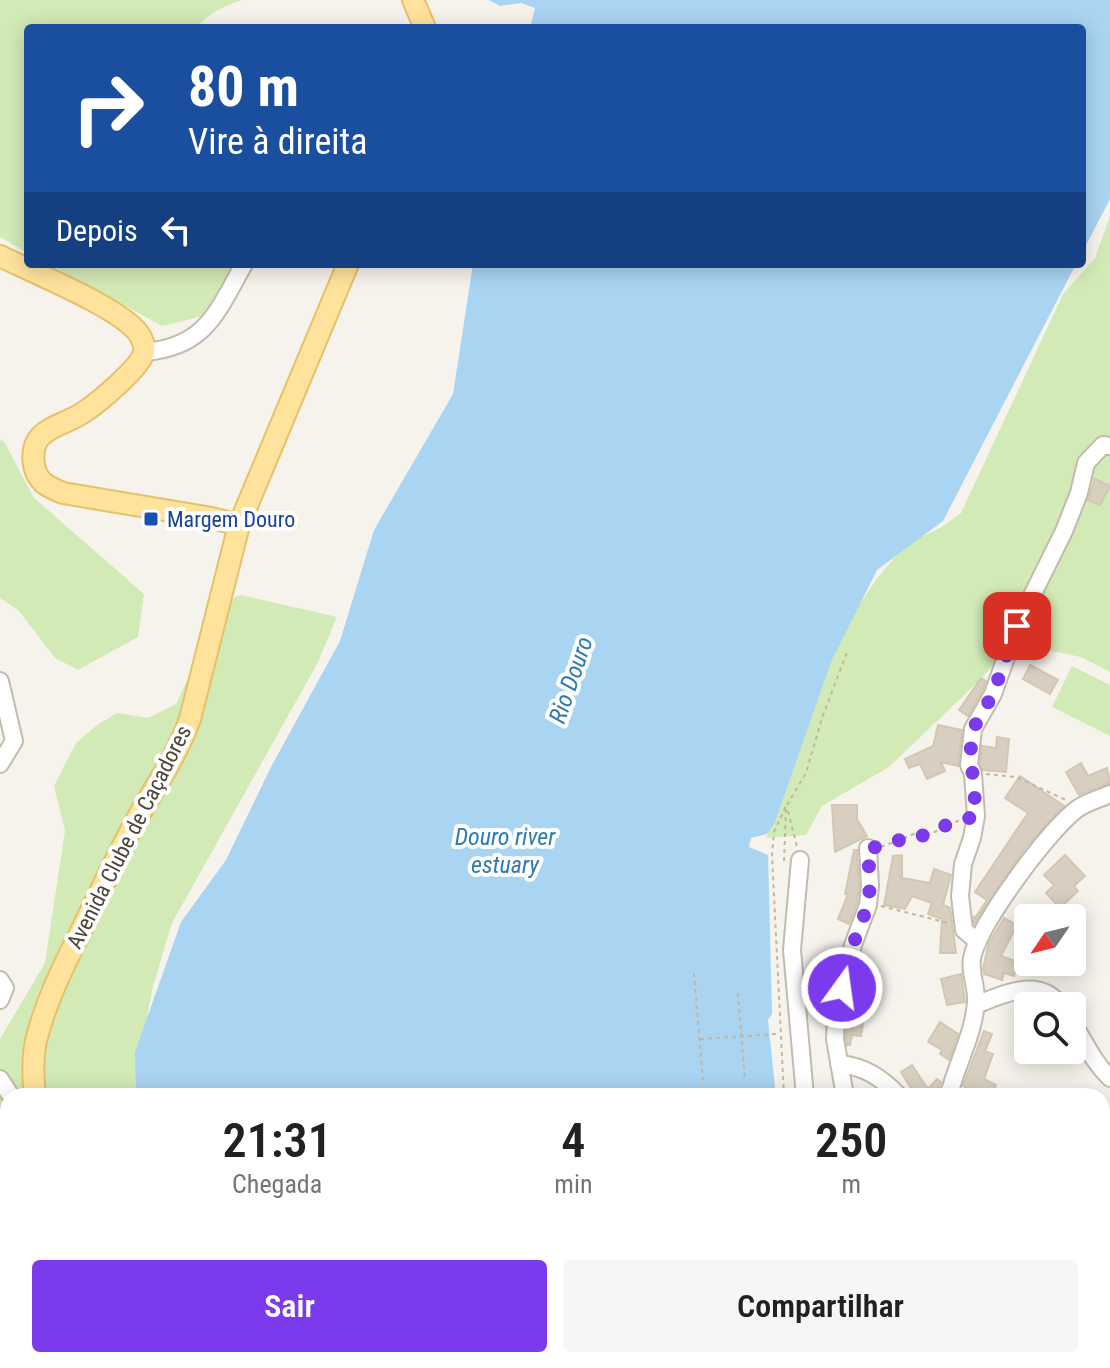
<!DOCTYPE html>
<html lang="pt">
<head>
<meta charset="utf-8">
<style>
	:root { --surface:#fff; --page:#f6f6f6; --text:#202124; --muted:#757577; --accent:#7c3aed }
	body { margin:0; font-family:"Roboto Condensed",sans-serif; background:var(--page); color:var(--text); height:100vh; display:flex; flex-direction:column; font-size:30px; white-space:nowrap }
	* { box-sizing:border-box; margin:0 }
	p { font-size:26px; color:var(--muted) }
	.icon { flex:none; width:44px; height:44px; fill:none; stroke:currentColor; stroke-width:2; stroke-linecap:round; stroke-linejoin:round }
	.map { position:relative; flex:1; overflow:hidden }
	.panel { position:absolute; left:0px; top:1088px; width:1110px; height:280px; display:flex; flex-direction:column; background:var(--surface); border-radius:24px 24px 0 0; box-shadow:0 4px 20px #0003 }
	.panel>* { flex:none }
	.top-card { position:absolute; left:24px; top:24px; width:1062px; height:244px; border-radius:8px; box-shadow:0 4px 20px #0003; background:#1a4fa0; color:#fff; overflow:hidden }
	.needle { width:52px; rotate:235deg }
	.buttons { position:absolute; left:1014px; top:904px; display:grid; gap:16px }
	.buttons a { display:grid; place-items:center; width:72px; height:72px; border-radius:8px; background:var(--surface); box-shadow:0 4px 20px #0003; font-size:40px }
	.pin { position:absolute; display:grid; place-items:center; width:68px; height:68px; color:#fff; margin:-34px; border-radius:16px; box-shadow:0 4px 12px #0006 }
	.me { position:absolute; width:88px; margin:-44px; rotate:14deg; stroke-linejoin:round; filter:drop-shadow(0 0 6px #0008) }
	.turn { display:flex; align-items:center; gap:28px; height:168px; padding:0 32px; font-size:36px }
	.turn .icon { width:104px; height:104px; stroke-width:2.5 }
	.turn b { display:block; font-size:56px; line-height:68px }
	.then { display:flex; align-items:center; height:76px; padding:0 32px; background:#0003; gap:16px; font-size:30px }
	.eta { display:flex; justify-content:space-evenly; align-items:center; height:136px; text-align:center }
	.eta b { font-size:48px; font-weight:600; line-height:56px }
	.action { display:flex; gap:16px; margin-top:auto; padding:16px 32px }
	.action a { flex:1; height:92px; border-radius:8px; background:var(--accent); color:#fff; font-size:32px; font-weight:600; line-height:92px; text-align:center }
	.action a+a { background:var(--page); color:var(--text) }
	.map>svg:first-child { display:block }
	.green { fill:#d2eab5 }
	.water { fill:#a9d4f2 }
	.building { fill:#d8cfc1; stroke:#d3c7b4; stroke-width:2 }
	.lines { fill:none; stroke-linecap:round; stroke-linejoin:round }
	.minor-casing { stroke:#c2bbae; stroke-width:20 }
	.major-casing { stroke:#e6c16a; stroke-width:24 }
	.path { stroke:#c4b79f; stroke-width:2; stroke-dasharray:4 4; stroke-linecap:butt }
	.minor { stroke:#fff; stroke-width:16 }
	.major { stroke:#ffe39c; stroke-width:20 }
	.route { stroke:#7c3aed; stroke-width:14; stroke-dasharray:0 25.2 }
	.transit-dot { fill:#1a4fb4; stroke:#fff; stroke-width:3 }
	.labels { text-anchor:middle; dominant-baseline:central; stroke-width:8; stroke-linejoin:round; paint-order:stroke }
	.transit-label { font-size:22px; fill:#164399; stroke:#fff; text-anchor:start }
	.street-label { font-size:22px; fill:#4b4439; stroke:#fff }
	.water-label { font-size:24px; font-style:italic; fill:#2e7ab2; stroke:#fff }
</style>
</head>
<body>
<div class="map">
<svg width="1110" height="1368" viewBox="0 0 1110 1368">
	<rect width="100%" height="100%" fill="#f6f3ec"/>
	<path class="green" d="M0 0H242C225 6 207 13 197 28H28V253L0 237Z
		M1110 216V672L1081 657 1012 643 980 680 889 767 822 806 806 835 766 838 840 623 851 617 876 580 905 545 940 528 961 513 1063 294 1095 258Z
		M49 264H246L230 300 203 316 162 326Z
		M0 439 5 443 34 498 144 594 138 637 78 670 55 658 19 611 0 598Z
		M241 595 337 617 317 664 172 923 153 986 136 1077 135 1096H8V1360H135V1368H0V1039L45 963 65 831 54 786 76 743 97 725 117 713 148 718 176 704 202 649 206 606Z
		M1072 666 1110 685V736L1052 707Z"/>
	<path class="water" d="M489 0H1110V199L1082 253V28H530L535 8 521 3 500 6Z
		M473 264H1076L943 521 877 570 831 662 775 822 767 834 751 838 749 847 768 855 772 1014 768 1020 776 1096H136L135 1052 181 922 226 860 271 767 340 641 374 530 453 394Z
		M148 1360H798L800 1368H148Z"/>
	<path class="building" d="M1095 479 1110 486 1100 505 1088 500Z
		M1030 665 1058 680 1050 694 1023 679Z
		M981 678 986 681 983 689 968 716 959 710Z
		M938 725 962 730 958 766 941 762 945 771 927 779 920 764 909 768 905 759 933 746Z
		M997 737 1009 739 1006 772 983 770 980 763 982 746 996 748Z
		M1081 763 1088 776 1107 768 1110 783 1079 795 1066 772Z
		M1020 776 1064 806 1025 848 974 924V917L975 918 987 900 975 892 1028 813 1005 798Z
		M832 805H857V819L867 836 835 852Z
		M854 850H857L859 886 857 902 849 924 838 919 848 894H845Z
		M902 855V878L930 883 934 869 951 875 943 905 950 908 956 953H940L942 919 928 914 932 903 912 896 905 909 884 905 893 856Z
		M1065 855 1085 876 1074 886 1078 891 1060 908 1046 893 1054 885 1044 875Z
		M1004 918 1017 925 1001 956 1018 962 1014 976 1004 973 1002 980 984 974 983 968 989 943Z
		M860 965 862 966 859 984 869 986 861 1036 852 1035 850 1045H847L846 1038 847 1022Z
		M961 974 965 1002 947 1005 941 979Z
		M940 1022 958 1034 949 1060 940 1054 942 1050 928 1042Z
		M984 1031 992 1034 985 1051 993 1054 984 1079 996 1085 991 1096H978L979 1093 963 1086Z
		M912 1065 928 1089 937 1079 941 1082 934 1096H916L901 1072Z"/>
	<g class="lines">
		<g class="minor-casing">
			<path id="minor" d="M144 352C206 347 217 312 244 264
				M0 681 14 741 0 764
				M800 860 792 950 805 1096
				M978 942 964 930 960 896 963 864 972 838 976 816 973 774 969 765 973 729 993 694 1017 626 1064 531 1079 493 1086 463 1103 445 1110 446
				M0 980 5 988 0 1000
				M976 1005C1004 994 1039 976 1061 1006
				M1072 1022C1085 1042 1093 1062 1110 1078
				M839 1064C864 1066 882 1078 899 1096
				M0 1079 11 1096
				M845 1096 835 1039 836 1020 853 945 868 905 870 886 868 848
				M945 1096 950 1091C958 1062 974 1032 976 1002 977 986 968 969 973 954 983 919 1048 831 1077 809 1087 802 1099 799 1110 794
				M0 1235 8 1236
				M855 1360 857 1368"/>
		</g>
		<g class="major-casing">
			<path id="major" d="M413 0 425 28
				M0 256C32 272 121 308 139 334 142 339 145 346 144 352 141 367 98 403 84 412 61 428 28 427 34 465 37 482 48 487 63 493L212 518 239 525
				M35 1096C33 1078 32 1059 36 1041 45 1003 63 967 80 933 99 894 117 855 138 817 157 784 177 755 190 719L239 525 348 264
				M67 1360 68 1368"/>
		</g>
		<path class="path" d="M986 774 1016 777 1066 800
			M787 805 806 773 822 718 847 652
			M788 811 797 847
			M881 847 914 834 926 836 960 820
			M784 861 786 808
			M881 906 948 923
			M694 973 703 1083
			M738 993 745 1080
			M700 1039 777 1034
			M784 1096 772 855 774 832 786 806
			M836 1360 838 1368"/>
		<use href="#minor" class="minor"/>
		<use href="#major" class="major"/>
	</g>
	<g class="lines">
		<path class="route" d="M842 988 853 945 868 905 870 886 868 848 885 846 914 834 926 836 944 826 976 816 973 774 969 765 973 729 993 694 1017 626"/>
	</g>
	<rect class="transit-dot" x="143" y="511" width="16" height="16" rx="4"/>
	<g class="labels">
		<g class="transit-label">
			<text x="167" y="519">Margem Douro</text>
		</g>
		<g class="street-label">
			<text transform="translate(129 837) rotate(-63)">Avenida Clube de Caçadores</text>
		</g>
		<g class="water-label">
			<text transform="translate(571 680) rotate(-71)">Rio Douro</text>
			<text x="505" y="837">Douro river<tspan x="505" dy="28">estuary</tspan></text>
		</g>
	</g>
</svg>
<div class="buttons">
<a><svg class="needle" viewBox="-14 -14 28 28"><path d="M0-13l5 13h-10z" fill="#e53935"/><path d="M0 13l5-13h-10z" fill="#757577"/></svg></a>
<a><svg class="icon" aria-label="search" viewBox="0 0 24 24"><circle cx="10" cy="10" r="6"/><path d="M15 15l6 6"/></svg></a>
</div>
<div class="pin" style="left:1017px;top:626px;background:#d93025"><svg class="icon" aria-label="arrive" viewBox="0 0 24 24"><path d="M6 21V4h12l-3 4 3 4H6"/></svg></div>
<svg class="me" style="left:842px;top:988px" viewBox="-20 -20 40 40"><circle r="17" fill="#7c3aed" stroke="#fff" stroke-width="3"/><path d="M0-11L8 9 0 5-8 9z" fill="#fff"/></svg>
<div class="top-card">
<div class="turn"><svg class="icon" aria-label="right" viewBox="0 0 24 24"><path d="M7 20v-9h11M14 6l5 5-5 5"/></svg><div><b>80 m</b>Vire à direita</div></div>
<div class="then">Depois<svg class="icon" aria-label="left" viewBox="0 0 24 24"><path d="M17 20v-9H6M10 6l-5 5 5 5"/></svg></div>
</div>
<section class="panel">
<div class="eta">
<div><b>21:31</b><p>Chegada</p></div>
<div><b>4</b><p>min</p></div>
<div><b>250</b><p>m</p></div>
</div>
<div class="action"><a>Sair</a><a>Compartilhar</a></div>
</section>
</div>
</body>
</html>
